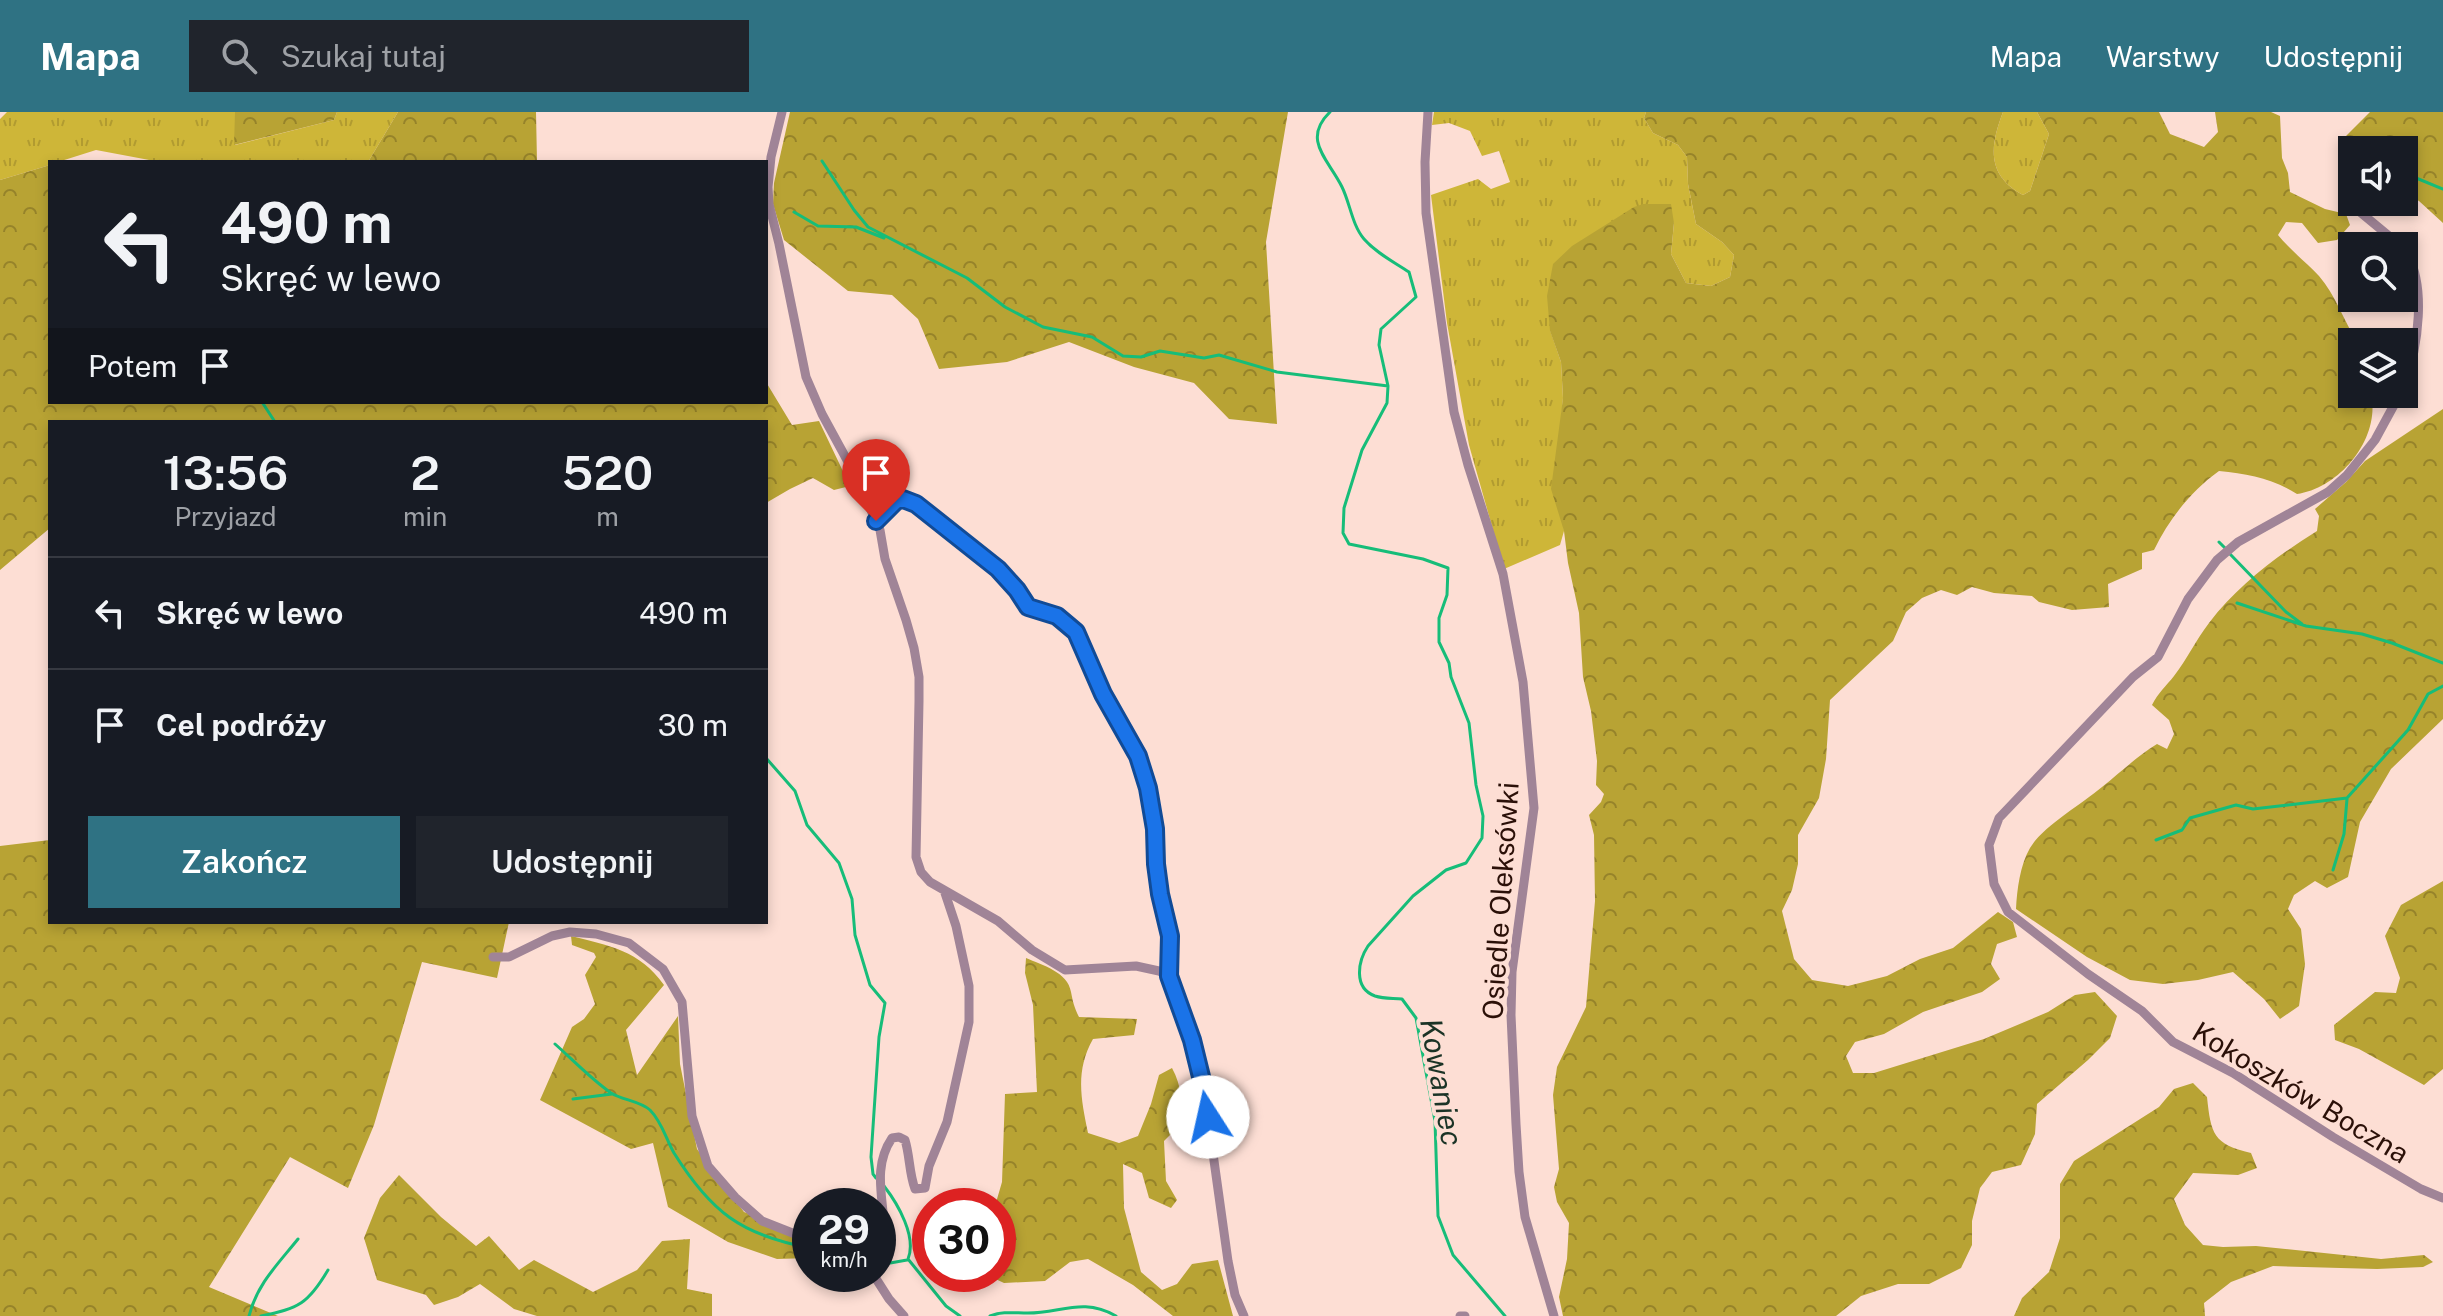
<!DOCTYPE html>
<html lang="pl">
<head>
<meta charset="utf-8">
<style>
	:root { --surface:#171b24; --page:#20242c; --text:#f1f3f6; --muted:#9ea1a6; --line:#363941; --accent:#2f7283 }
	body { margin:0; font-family:"Public Sans",sans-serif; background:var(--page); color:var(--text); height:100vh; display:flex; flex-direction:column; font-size:30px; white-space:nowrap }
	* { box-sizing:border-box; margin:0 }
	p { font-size:26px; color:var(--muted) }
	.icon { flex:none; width:44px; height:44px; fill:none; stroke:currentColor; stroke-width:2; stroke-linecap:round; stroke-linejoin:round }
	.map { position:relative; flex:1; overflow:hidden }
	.details { position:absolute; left:48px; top:308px; width:720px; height:504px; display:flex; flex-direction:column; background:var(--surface); border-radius:0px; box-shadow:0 4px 12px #0003 }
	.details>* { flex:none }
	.top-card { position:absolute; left:48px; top:48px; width:720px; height:244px; border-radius:0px; box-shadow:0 4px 12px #0003; background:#171b24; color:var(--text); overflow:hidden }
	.fabs { position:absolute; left:2338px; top:24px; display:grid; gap:16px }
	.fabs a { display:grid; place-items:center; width:80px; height:80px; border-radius:0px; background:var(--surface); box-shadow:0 4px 12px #0003; font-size:40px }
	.speed { position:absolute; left:792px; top:1076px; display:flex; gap:16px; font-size:40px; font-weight:700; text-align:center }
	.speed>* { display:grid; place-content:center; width:104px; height:104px; border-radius:50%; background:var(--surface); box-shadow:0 4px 12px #0003; line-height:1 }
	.speed small { font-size:20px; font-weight:400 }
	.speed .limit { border:12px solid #d22; background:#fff; color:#111 }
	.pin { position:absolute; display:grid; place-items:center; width:68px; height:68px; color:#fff; margin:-82px -34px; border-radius:50% 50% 50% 0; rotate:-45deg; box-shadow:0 0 8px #0007 }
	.pin .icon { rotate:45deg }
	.me { position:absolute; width:88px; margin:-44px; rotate:350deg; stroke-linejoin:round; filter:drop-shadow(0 0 6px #0008) }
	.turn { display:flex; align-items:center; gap:28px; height:168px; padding:0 40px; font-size:36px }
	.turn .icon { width:104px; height:104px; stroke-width:2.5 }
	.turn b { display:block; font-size:56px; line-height:68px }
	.then { display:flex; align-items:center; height:76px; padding:0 40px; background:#0003; gap:16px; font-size:30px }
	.eta { display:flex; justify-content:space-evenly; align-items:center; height:136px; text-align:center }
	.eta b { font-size:48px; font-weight:600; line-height:56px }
	.cta { display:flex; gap:16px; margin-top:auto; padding:16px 40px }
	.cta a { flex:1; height:92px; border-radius:0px; background:var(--accent); color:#fff; font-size:32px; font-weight:600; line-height:92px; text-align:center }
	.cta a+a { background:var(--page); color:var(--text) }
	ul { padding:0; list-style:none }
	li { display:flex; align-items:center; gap:24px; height:112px; padding:0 40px; border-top:2px solid var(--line) }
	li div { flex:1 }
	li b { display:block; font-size:30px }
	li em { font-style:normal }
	header { display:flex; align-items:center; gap:48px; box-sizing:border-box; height:112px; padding:0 40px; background:var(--accent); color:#fff }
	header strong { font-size:38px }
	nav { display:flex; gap:44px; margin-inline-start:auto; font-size:28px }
	.search { width:560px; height:72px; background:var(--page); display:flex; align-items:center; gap:20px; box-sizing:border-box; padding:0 28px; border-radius:0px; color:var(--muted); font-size:30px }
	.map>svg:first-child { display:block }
	.grass { fill:url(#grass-tufts) }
	.forest { fill:url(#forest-crowns) }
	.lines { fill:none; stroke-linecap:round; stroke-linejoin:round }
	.stream { stroke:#16bd79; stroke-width:3 }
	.street { stroke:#a08497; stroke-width:9 }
	.route-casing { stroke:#114b97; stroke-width:20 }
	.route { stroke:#1a73e8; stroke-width:14 }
	.labels { text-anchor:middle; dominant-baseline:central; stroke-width:8; stroke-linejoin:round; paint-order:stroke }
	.street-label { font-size:28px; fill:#2b1008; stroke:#fdded4 }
	.water-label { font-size:30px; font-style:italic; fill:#1b3326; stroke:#fdded4 }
</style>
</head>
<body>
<header>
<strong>Mapa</strong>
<div class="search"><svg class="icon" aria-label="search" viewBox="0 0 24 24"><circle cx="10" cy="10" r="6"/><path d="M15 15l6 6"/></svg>Szukaj tutaj</div>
<nav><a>Mapa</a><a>Warstwy</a><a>Udostępnij</a></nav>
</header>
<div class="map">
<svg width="2443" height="1204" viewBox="0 0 2443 1204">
	<defs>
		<pattern id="grass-tufts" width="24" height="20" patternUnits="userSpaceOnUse" patternTransform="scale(2)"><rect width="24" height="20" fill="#ceb638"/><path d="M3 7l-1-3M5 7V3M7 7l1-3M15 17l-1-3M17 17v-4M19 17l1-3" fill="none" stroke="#b19b30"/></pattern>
		<pattern id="forest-crowns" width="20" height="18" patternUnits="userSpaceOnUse" patternTransform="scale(2)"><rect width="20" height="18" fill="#b8a334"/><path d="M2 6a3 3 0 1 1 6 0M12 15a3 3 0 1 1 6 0" fill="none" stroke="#96832a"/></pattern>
	</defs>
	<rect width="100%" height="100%" fill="#fdded4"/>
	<path class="grass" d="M7 0H235V33L334 8 337 0H398L368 50H160L96 38 58 50H50V53L0 68V7Z
		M1434 0H1646L1644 6 1653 21 1678 33 1687 45 1688 72 1696 112 1722 130 1734 143 1730 165 1711 174 1686 171 1671 142 1674 111 1660 93 1644 92 1550 218 1561 250 1563 286 1560 319 1564 419 1560 433 1504 457 1469 333 1447 211 1431 83 1478 67 1491 77 1510 70 1499 39 1482 44 1470 19 1449 11 1432 13Z
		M2003 0H2037L2049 22 2030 79 2023 83C1986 63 1990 34 2003 0Z"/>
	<path class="forest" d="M235 0H337L334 8 234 33Z
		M398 0H536L537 50H368Z
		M790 0H1288L1266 130 1277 312 1229 307 1194 271 1134 255 1069 230 1007 250 939 257 918 207 892 183 848 179 784 128 773 92 774 71Z
		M1646 0H2003C1990 34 1986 63 2023 83L2030 79 2049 22 2037 0H2159L2170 22 2204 35 2218 20 2215 0H2271L2280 4 2282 46 2288 61 2290 80 2325 97 2346 102 2350 113 2337 128 2318 131 2302 111 2286 110 2278 123C2291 139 2306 150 2319 164 2335 182 2344 209 2357 230H2352V282H2371C2381 326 2340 376 2297 382 2272 366 2248 362 2219 359 2191 379 2169 407 2154 438L2142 441V457L2108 472 2109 495 2072 498 2039 490 2032 484 1994 481 1972 475 1957 483 1941 478 1922 486 1906 500 1893 529 1830 588 1826 647 1819 686 1798 723V752L1792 778 1782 799 1794 847 1812 868 1848 874 1887 864 1920 847 1953 836 1998 800 2013 810 2017 825 1997 832 1991 852 2000 867 1982 880 1923 900 1884 922 1855 930 1846 944 1853 961H1874L1984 927 2048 900 2075 883 2095 880 2117 904 2110 926 2088 948 2037 992 2035 1022 2021 1053 1992 1060 1980 1076 1972 1109V1133L1961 1156 1929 1172H1898L1861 1184 1836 1204H1563L1559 1185 1567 1147 1569 1111 1557 1090 1554 1075 1559 1057 1553 983 1557 955 1586 895 1595 789 1594 723 1589 703 1601 690 1604 682 1596 673 1597 649 1591 599 1583 565 1579 501 1568 451 1564 419 1551 377 1563 286 1561 250 1550 219 1547 184 1553 152 1572 134 1634 95 1643 92H1671L1674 111 1671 142 1686 171 1711 174 1730 165 1734 143 1722 130 1696 112 1688 72 1687 45 1678 33 1653 21 1644 6Z
		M2370 0H2443V111L2419 89 2404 81V38H2352V44L2350 42 2345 25Z
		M50 53V290H766V270L792 313 819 309 850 374 834 378 813 366 790 377 766 391V310H50V416L0 458V68Z
		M2443 297V607L2391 657 2360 710 2348 765 2327 776 2315 769 2294 783 2288 797 2301 817 2305 852 2299 894 2280 907 2264 887 2233 860 2198 868 2163 872 2130 868 2087 845 2016 797C2017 778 2020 753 2030 736 2043 714 2082 692 2102 675 2121 660 2136 645 2157 632L2167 637 2174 622 2169 608 2152 593C2158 581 2166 574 2174 564 2187 547 2196 528 2209 511 2238 473 2277 444 2317 419L2319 404 2315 397 2346 370 2365 349Z
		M50 728V810H509L497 866 422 850 374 1013 348 1076 290 1045 209 1175 278 1204H0V734Z
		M2443 769V957L2424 973 2359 937 2335 928 2334 913 2375 880 2396 881 2400 866 2385 824 2401 793Z
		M571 824C610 834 639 838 664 873L626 918 637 963 678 904 680 952 697 1037 744 1100 810 1123V1146L777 1147 728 1130 668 1095 653 1031 631 1037 540 988 572 915 584 907 595 892 585 863 596 845 594 841 572 833Z
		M1026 846C1042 853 1068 860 1071 880 1073 890 1074 895 1079 905L1137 907 1134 923 1093 927C1075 959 1081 987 1088 1021L1119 1031 1138 1024 1151 992 1159 963 1172 956C1182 974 1182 991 1182 1011L1164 1029 1166 1069 1177 1088 1171 1096 1149 1086 1142 1061 1123 1052 1124 1096 1141 1160 1162 1178 1177 1172 1192 1152 1218 1148 1233 1204H1173L1133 1173 1088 1147 1070 1150 1045 1169 1004 1171 985 1162H998V1094H995L1002 1070 1005 982 1037 980 1033 893 1025 861Z
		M2193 971 2207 985C2211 1022 2213 1032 2251 1041L2257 1056 2238 1063 2193 1061 2174 1087 2185 1113 2203 1133 2223 1135 2256 1134 2381 1147 2424 1143 2433 1150 2423 1155 2377 1157 2273 1154 2231 1170 2204 1191 2205 1204H2014L2022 1186 2049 1160 2060 1126V1072L2074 1049 2159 995 2174 977Z
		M399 1063 441 1105 476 1134 489 1124 519 1158 534 1148 593 1180 637 1158 662 1129 690 1127 687 1177 712 1182V1204H537L514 1197 480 1172 458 1185 434 1193 426 1183 377 1168 364 1126 380 1086Z"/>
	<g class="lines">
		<path class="stream" d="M1330 0C1301 28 1329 48 1342 75 1350 91 1352 113 1364 127 1376 141 1394 150 1409 160L1416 185 1381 217 1379 233 1388 274 1387 291 1362 338 1344 396 1343 421 1349 432 1423 447 1448 456 1447 483 1439 506V530L1449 551 1451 565 1469 611 1476 673 1483 704 1482 726 1466 751 1446 758 1413 784 1368 834C1358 849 1353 876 1375 884 1384 887 1393 886 1402 887L1416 906 1435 1009 1438 1104 1453 1143 1505 1204
			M2351 33 2360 38
			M822 49 854 98 868 115 967 166 1005 195 1043 215 1092 225 1123 244 1141 245 1160 239 1204 246 1219 243 1277 260 1388 274
			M2404 61 2443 77
			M794 100 818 114 856 115 884 126
			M262 290 275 310
			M2219 430 2225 436
			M2230 442 2286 500 2302 512
			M2237 491 2306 514 2362 522 2392 531 2443 551
			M766 646 795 679 807 713 839 751 852 787 855 823 870 873 885 891 879 925 871 1045 873 1062 876 1066
			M2156 728 2182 718 2190 706 2236 693 2253 697 2347 686 2408 618 2428 582 2443 574
			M2333 758 2344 722 2347 687
			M555 932C573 948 591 967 611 981 622 988 640 989 650 998 662 1010 666 1027 674 1041 711 1100 741 1123 810 1136
			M573 987 612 982
			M884 1074C898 1092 917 1125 908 1147L946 1194 960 1204
			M879 1153 907 1148
			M249 1204C257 1172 278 1152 298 1127
			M261 1204C299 1196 308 1192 328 1158
			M990 1204C1004 1199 1013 1201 1028 1201 1061 1201 1083 1185 1116 1204"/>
		<path class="street" d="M782 0 771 45 768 75 769 92 779 132 806 265 822 302 853 359 880 418 885 447 906 508 914 536 919 565V589L916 745 921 760 930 770 998 809 1032 838 1065 858 1136 854 1159 859 1169 864 1192 928 1204 977 1228 1149 1235 1183 1244 1204
			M1428 0 1425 50 1426 101 1454 300 1468 353 1503 462 1523 570 1534 696 1512 860 1511 903 1516 1012 1519 1060 1525 1105 1554 1204
			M2360 100 2401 134
			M2404 137C2428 171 2418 237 2404 274
			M2400 282 2375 328 2347 363 2328 380 2238 430 2217 448 2188 487 2158 545 2133 565 1999 706 1989 733 1994 772 2008 800 2088 862 2142 899 2173 930 2233 961 2333 1025 2421 1077 2443 1086
			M876 409C892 394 893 382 916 392L998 457 1017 478 1028 495 1057 504 1076 520 1103 582 1138 644 1148 676 1155 717 1156 752 1160 782 1170 824 1169 864
			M493 845H509L552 824 570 820 596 822 629 831 663 857 682 890 692 1004 708 1054 735 1085 762 1109 800 1124 810 1126
			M878 1144C896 1109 865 1066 892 1026L899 1025 905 1028C910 1044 909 1061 915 1077L925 1076 929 1054 947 1010 969 910V874L956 814 944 778
			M873 1162 889 1187 904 1204
			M1460 1204H1465"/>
	</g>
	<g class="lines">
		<g class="route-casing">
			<path id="route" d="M876 409 896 389 903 387 916 392 998 457 1017 478 1028 495 1057 504 1076 520 1103 582 1138 644 1148 676 1155 717 1156 752 1160 782 1170 824 1169 864 1192 928 1204 977 1208 1005"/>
		</g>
		<use href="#route" class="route"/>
	</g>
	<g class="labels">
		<g class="street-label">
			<text transform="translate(1500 789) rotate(-86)">Osiedle Oleksówki</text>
			<text transform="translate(2301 980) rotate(31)">Kokoszków Boczna</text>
		</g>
		<g class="water-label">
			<text transform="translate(1442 970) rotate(80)">Kowaniec</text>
		</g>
	</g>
</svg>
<div class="fabs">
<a><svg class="icon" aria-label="sound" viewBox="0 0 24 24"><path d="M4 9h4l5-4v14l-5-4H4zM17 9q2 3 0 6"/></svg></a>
<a><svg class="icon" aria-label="search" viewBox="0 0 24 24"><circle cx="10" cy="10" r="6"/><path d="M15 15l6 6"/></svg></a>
<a><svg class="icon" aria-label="layers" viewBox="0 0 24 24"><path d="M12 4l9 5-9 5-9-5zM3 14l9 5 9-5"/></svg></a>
</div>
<div class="speed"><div>29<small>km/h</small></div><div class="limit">30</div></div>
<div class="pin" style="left:876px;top:409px;background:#d93025"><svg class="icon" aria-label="arrive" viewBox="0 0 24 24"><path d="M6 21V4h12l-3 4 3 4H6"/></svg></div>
<svg class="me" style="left:1208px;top:1005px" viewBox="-20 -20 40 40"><circle r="19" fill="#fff"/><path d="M0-13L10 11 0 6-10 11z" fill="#1a73e8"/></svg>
<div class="top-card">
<div class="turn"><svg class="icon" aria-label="left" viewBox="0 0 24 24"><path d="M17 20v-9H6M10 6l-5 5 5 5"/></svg><div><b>490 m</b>Skręć w lewo</div></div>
<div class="then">Potem<svg class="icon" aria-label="arrive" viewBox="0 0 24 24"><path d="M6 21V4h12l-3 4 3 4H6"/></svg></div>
</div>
<section class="details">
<div class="eta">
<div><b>13:56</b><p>Przyjazd</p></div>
<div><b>2</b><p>min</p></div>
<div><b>520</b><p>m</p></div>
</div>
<ul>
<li><svg class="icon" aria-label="left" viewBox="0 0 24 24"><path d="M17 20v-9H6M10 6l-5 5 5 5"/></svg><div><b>Skręć w lewo</b></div><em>490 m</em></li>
<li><svg class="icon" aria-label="arrive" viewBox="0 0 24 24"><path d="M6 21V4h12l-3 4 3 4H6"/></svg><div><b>Cel podróży</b></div><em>30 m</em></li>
</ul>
<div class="cta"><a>Zakończ</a><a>Udostępnij</a></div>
</section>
</div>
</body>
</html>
